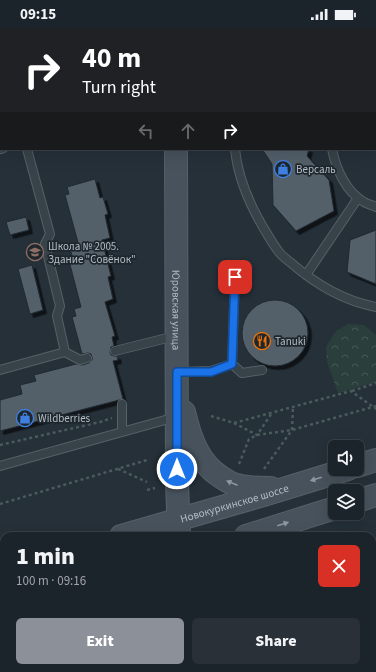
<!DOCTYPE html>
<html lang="en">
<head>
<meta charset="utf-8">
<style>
	:root { --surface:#1c242b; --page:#293037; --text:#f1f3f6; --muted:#a0a4a9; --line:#3a4147; --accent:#8c9099 }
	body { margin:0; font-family:"Source Sans 3",sans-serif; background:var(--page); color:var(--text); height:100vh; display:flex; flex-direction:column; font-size:15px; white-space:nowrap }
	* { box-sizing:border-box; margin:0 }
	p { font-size:13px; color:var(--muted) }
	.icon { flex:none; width:22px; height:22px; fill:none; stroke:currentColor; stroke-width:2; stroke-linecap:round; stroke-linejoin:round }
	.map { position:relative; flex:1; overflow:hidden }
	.panel { position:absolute; left:0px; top:504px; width:376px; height:140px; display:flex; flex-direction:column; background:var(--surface); border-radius:12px 12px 0 0; box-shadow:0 4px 16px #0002,0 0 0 1px var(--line) }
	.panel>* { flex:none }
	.hud { position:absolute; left:0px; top:0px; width:376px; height:122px; box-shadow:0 4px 16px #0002,0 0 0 1px var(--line); background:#202124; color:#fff; overflow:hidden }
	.fabs { position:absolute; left:328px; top:412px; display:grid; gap:8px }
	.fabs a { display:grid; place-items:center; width:36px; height:36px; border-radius:6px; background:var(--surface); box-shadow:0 4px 16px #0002,0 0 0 1px var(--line); font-size:20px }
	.pin { position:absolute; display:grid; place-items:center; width:34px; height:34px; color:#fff; margin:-17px; border-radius:8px; box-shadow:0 2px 6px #0006 }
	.me { position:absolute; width:44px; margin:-22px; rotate:0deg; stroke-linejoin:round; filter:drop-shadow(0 0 3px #0008) }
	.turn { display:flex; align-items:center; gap:14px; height:84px; padding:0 16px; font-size:18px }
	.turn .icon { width:52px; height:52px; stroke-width:2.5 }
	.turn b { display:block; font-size:28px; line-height:34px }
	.lanes { display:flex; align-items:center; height:38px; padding:0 16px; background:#0003; justify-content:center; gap:20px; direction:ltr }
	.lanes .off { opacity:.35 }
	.round { display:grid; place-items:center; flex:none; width:42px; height:42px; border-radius:6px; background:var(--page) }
	.overview { display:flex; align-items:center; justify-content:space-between; height:68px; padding:0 16px }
	h1 { font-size:24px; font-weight:800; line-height:30px }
	.primary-button { display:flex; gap:8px; margin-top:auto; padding:8px 16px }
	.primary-button a { flex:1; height:46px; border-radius:6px; background:var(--accent); color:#fff; font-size:16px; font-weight:800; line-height:46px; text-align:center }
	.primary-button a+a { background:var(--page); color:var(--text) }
	.status { display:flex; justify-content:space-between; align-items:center; height:28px; padding:0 20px; background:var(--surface); direction:ltr }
	.status svg { height:11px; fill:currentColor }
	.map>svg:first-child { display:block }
	.forest { fill:url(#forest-crowns) }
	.building { fill:#535f69; stroke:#202930; filter:url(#shadow) }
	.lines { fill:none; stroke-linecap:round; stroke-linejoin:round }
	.lane-casing { stroke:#576067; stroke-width:10 }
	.street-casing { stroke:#576067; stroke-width:18 }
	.secondary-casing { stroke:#576067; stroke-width:24 }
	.path { stroke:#495b5a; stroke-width:2.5; stroke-dasharray:3 3; stroke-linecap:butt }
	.lane { stroke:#384249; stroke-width:8 }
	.street { stroke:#384249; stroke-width:16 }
	.secondary { stroke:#47525c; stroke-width:22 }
	.oneway { fill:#8e98a0 }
	.route-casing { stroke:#114b97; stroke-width:10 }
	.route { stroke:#1a73e8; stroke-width:7 }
	.labels { text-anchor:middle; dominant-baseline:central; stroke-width:3.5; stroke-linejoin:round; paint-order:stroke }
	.poi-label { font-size:11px; fill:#b4bdc5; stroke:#1e272e; text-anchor:start }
	.street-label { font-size:11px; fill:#b4bdc5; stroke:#1e272e }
</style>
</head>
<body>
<div class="status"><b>09:15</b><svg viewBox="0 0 49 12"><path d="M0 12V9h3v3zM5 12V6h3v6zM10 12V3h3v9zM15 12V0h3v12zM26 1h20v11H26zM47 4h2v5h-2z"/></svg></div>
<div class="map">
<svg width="376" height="644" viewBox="0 0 376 644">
	<defs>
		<pattern id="forest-crowns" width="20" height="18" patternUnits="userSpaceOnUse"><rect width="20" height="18" fill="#2a3e3b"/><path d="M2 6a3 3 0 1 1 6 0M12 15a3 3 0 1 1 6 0" fill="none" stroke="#465856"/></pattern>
		<filter id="shadow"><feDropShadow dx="3.5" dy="3.5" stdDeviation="0" flood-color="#0009"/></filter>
	</defs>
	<rect width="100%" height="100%" fill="#253039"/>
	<path class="forest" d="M348 296 364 297 376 307V354L338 365 327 334 326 319 335 304Z"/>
	<path class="building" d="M262 121H309L307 128 329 152 334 183 296 203 273 177 272 136Z
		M95 151 100 170 103 169 108 186 105 187 110 210 102 212 111 248 108 249 113 271 105 274 115 308 112 309 114 318 111 319 110 324 111 327 114 328H117L118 332 113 333 123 371 0 403V372L22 366 20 357 36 353 34 347 76 336 82 337 89 335 92 332V329L91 326 88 325 82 326 72 289 76 288 74 281 81 279 68 229 72 228 70 220 79 218 65 167 69 166 67 159Z
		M26 189 29 202 10 207 6 194Z
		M376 202V256L347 244 350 212Z
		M32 237 43 282 30 286 18 241Z
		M242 305a33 33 0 1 1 66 0a33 33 0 1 1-66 0Z"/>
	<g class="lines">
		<g class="lane-casing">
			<path id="lane" d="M269 0V1
				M235 121C238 153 252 182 269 209 272 214 275 219 279 224 282 228 286 231 290 234 314 255 344 273 376 279
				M332 121C336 141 346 164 364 174 367 176 372 177 376 179
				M306 247 358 170
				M115 323 175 308
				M65 324 80 332 87 330
				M232 336 242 345 262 342
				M0 342 65 324 57 288 60 278 45 216 50 206 27 121
				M178 344 211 343 232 336 235 249
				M122 376V404
				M0 438 176 389
				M0 610 4 609
				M35 640 36 644"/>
		</g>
		<g class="street-casing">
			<path id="street" d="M0 117H1
				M372 628 376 627
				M313 644 326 640"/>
		</g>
		<g class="secondary-casing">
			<g id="secondary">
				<path d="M177 0V1"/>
				<path id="s1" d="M176 121 177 454 179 508"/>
				<path d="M184 384C190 409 198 435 221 449 226 452 231 456 237 457 246 460 261 460 271 460"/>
				<path d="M357 438 376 432"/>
				<path d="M357 473 376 467"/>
				<path id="s2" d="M121 508 267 466 348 441"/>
				<path d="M246 508 335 480"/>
				<path d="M0 544 4 543"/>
				<path d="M0 580 4 579"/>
				<path d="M176 644V640"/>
			</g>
		</g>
		<path class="path" d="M352 363 376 355
			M211 388 234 395 257 407 272 385
			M234 395 351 363 376 381
			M0 417 100 394 112 390
			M239 436 249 411 257 407 292 402 376 378
			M118 441 147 454
			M264 441 292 402 293 379
			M147 462 155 460
			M0 476 147 432
			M214 644V640"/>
		<use href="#lane" class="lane"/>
		<use href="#street" class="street"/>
		<use href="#secondary" class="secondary"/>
	</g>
	<defs><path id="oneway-solid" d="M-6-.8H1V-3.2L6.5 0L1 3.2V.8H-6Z"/></defs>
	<g class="oneway">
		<use href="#oneway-solid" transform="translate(316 451) rotate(163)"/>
		<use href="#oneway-solid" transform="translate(232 455) rotate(-158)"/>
		<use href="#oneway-solid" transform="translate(283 496) rotate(-17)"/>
	</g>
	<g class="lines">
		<g class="route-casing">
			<path id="route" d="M177 441V344H211L232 336 235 249"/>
		</g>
		<use href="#route" class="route"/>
	</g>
	<defs>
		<g id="shop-ring" transform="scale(0.9)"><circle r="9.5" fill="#1e272e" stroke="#3f7fe0" stroke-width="1.5"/><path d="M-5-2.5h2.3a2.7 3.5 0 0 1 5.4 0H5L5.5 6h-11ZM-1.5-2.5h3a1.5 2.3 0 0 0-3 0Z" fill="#3f7fe0"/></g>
		<g id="school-ring" transform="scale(0.9)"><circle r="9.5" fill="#1e272e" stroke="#8d6e63" stroke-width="1.5"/><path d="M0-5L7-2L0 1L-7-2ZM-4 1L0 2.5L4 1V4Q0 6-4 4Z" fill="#8d6e63"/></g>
		<g id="restaurant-ring" transform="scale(0.9)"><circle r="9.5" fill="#1e272e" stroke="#e8710a" stroke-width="1.5"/><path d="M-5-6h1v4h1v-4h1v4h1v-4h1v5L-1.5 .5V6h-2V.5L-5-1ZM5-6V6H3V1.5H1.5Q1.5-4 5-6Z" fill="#e8710a"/></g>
	</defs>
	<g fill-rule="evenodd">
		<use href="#shop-ring" x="283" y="141"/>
		<use href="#school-ring" x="35" y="224"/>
		<use href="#restaurant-ring" x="262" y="313"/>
		<use href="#shop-ring" x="25" y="390"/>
	</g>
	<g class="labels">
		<g class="poi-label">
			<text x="296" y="141">Версаль</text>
			<text x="48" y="218">Школа № 2005.<tspan x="48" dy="13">Здание "Совёнок"</tspan></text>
			<text x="275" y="313">Tanuki</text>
			<text x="38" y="390">Wildberries</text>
		</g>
		<g class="street-label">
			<text stroke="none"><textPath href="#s1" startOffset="161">Юровская улица</textPath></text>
			<text stroke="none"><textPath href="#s2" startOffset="118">Новокуркинское шоссе</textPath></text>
		</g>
	</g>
</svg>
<div class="fabs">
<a><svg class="icon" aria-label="sound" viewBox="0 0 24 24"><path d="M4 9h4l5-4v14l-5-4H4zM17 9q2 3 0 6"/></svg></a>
<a><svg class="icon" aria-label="layers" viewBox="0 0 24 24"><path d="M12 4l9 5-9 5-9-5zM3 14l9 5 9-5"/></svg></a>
</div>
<div class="pin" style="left:235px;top:249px;background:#d93025"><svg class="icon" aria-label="arrive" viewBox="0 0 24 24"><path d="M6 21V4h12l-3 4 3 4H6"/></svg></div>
<svg class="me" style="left:177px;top:441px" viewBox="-20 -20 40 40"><circle r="17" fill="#1a73e8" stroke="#fff" stroke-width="3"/><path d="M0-11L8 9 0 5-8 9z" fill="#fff"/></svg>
<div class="hud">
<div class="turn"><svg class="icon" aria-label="right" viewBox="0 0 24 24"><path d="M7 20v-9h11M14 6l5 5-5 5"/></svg><div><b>40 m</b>Turn right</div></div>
<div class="lanes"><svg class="icon off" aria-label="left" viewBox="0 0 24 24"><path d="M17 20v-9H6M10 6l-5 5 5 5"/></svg><svg class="icon off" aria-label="ahead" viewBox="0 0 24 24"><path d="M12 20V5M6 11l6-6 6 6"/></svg><svg class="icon" aria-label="right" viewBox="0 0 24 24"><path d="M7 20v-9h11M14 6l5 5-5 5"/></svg></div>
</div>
<section class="panel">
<div class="overview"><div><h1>1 min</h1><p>100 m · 09:16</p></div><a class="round" style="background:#d93025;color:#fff"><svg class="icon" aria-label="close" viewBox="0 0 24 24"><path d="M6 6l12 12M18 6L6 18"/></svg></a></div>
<div class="primary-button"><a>Exit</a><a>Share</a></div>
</section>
</div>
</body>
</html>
